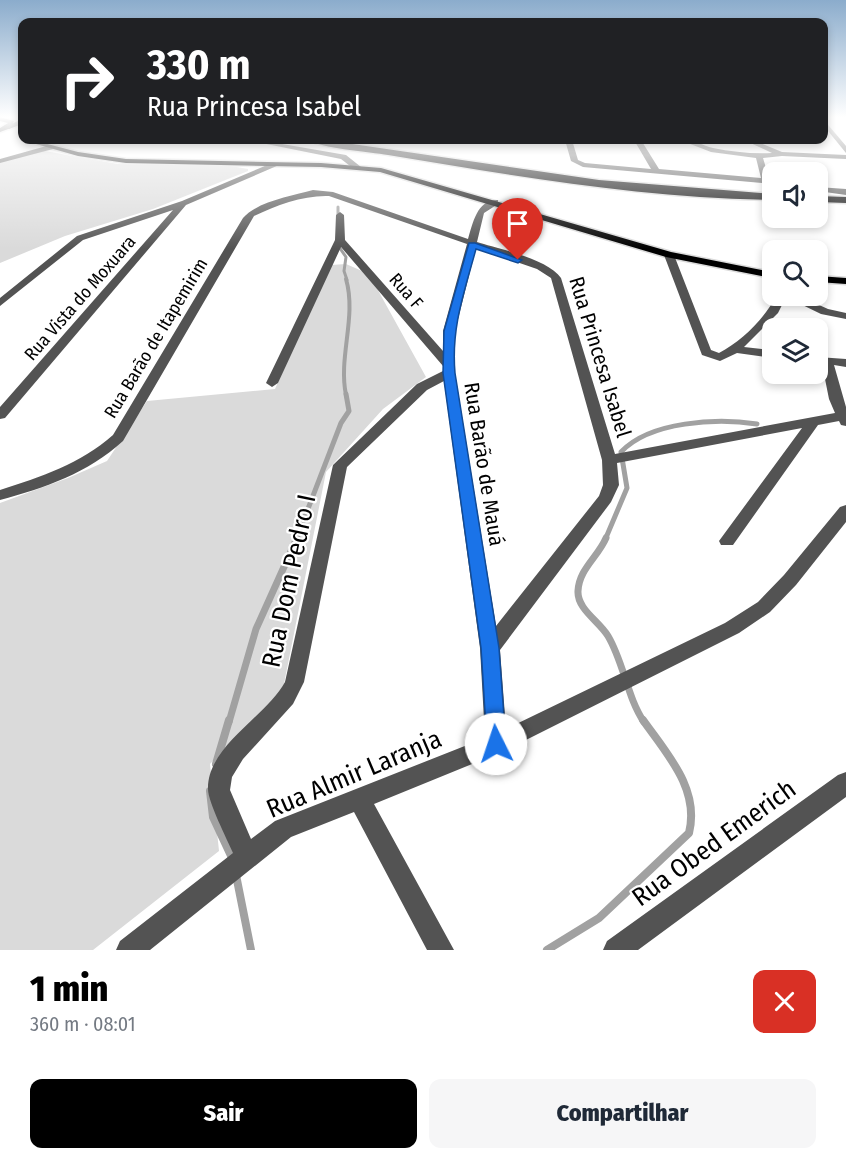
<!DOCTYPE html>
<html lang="pt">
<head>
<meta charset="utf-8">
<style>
	:root { --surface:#fff; --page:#f6f6f7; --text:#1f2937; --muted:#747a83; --accent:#000 }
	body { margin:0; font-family:"Fira Sans Condensed",sans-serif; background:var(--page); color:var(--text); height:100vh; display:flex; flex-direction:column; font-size:22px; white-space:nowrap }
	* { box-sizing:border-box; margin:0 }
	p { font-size:20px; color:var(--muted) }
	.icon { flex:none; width:33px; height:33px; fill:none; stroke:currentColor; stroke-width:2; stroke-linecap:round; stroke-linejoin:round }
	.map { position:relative; height:950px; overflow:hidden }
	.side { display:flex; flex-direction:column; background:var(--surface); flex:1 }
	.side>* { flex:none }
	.banner { position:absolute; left:18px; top:18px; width:810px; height:126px; border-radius:12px; box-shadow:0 3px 9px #0003; background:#202124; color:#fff; overflow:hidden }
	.buttons { position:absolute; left:762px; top:162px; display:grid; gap:12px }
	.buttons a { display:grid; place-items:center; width:66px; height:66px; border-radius:12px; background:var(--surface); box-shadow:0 3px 9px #0003; font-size:30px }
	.pin { position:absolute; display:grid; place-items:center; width:51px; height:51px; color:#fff; margin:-62px -26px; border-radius:50% 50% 50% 0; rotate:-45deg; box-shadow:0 0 6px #0007 }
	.pin .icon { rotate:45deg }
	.me { position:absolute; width:66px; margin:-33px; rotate:356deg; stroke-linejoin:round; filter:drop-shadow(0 0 4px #0008) }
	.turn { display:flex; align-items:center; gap:21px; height:126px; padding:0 30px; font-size:27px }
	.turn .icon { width:78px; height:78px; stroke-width:2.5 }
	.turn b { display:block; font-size:42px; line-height:51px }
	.round { display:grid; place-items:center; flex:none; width:63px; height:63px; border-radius:12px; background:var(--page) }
	.head { display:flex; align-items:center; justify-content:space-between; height:102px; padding:0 30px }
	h1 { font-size:36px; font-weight:800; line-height:45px; color:var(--accent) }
	.button { display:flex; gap:12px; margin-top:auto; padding:12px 30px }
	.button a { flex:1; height:69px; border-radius:12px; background:var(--accent); color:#fff; font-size:24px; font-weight:800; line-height:69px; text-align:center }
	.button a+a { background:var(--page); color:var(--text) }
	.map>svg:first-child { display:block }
	.green { fill:#dadada }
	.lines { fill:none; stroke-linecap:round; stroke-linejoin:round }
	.stream-far4 { stroke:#a1a1a1; stroke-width:3 }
	.stream-far3 { stroke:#a1a1a1; stroke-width:4 }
	.stream-far2 { stroke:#a1a1a1; stroke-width:5 }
	.stream-far1 { stroke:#a1a1a1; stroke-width:7 }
	.stream { stroke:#a1a1a1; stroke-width:8 }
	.major-casing { stroke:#dbdbdb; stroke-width:3 }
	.highway-casing { stroke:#dbdbdb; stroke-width:3 }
	.minor { fill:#535353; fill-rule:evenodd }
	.major { fill:#000; fill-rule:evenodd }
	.highway { fill:#000; fill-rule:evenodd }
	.route { fill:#1a73e8; stroke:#114b97; stroke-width:1.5 }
	.labels { text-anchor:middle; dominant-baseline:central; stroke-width:4.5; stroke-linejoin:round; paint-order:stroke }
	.far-street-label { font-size:18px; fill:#000; stroke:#fff }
	.street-label { font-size:21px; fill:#000; stroke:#fff }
	.near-street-label { font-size:26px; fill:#000; stroke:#fff }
</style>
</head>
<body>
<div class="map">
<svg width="846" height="950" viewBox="0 0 846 950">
	<rect width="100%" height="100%" fill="#fff"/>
	<path class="green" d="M39 150 118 164 231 166 248 169V171L153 209 65 236 0 263V162Z
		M346 264 369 274 426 377 383 409 326 472 283 689 210 764 219 851 93 950H0V503L68 478 107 461 147 401 275 389 331 265Z"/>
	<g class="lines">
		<path class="stream-far4" d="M338 207V220
			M337 244 346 257 344 271 347 280"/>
		<path class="stream-far3" d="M346 395C338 357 357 317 346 279"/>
		<path class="stream-far2" d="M296 540 341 423 349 411 346 394
			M605 540 627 488 621 452C650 421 717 418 757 424"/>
		<path class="stream-far1" d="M606 538C598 557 579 569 578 591 577 609 599 621 608 636 624 663 627 697 644 722
			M229 722 256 629 297 538"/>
		<path class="stream" d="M216 764 229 720
			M210 791 213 817 233 860
			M236 875 251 950
			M547 950 599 918 689 833C700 789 667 754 643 720"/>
		<g class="major-casing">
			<path id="major" d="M0 117 14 121 11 128 0 132V128L8 123 0 121Z
				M22 140H32L78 152 126 159 321 163 381 168 671 252 772 272V278L666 257 380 172 321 167 126 163 78 156Z
				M818 276 846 278V284L818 282Z"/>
		</g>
		<g class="highway-casing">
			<path id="highway" d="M22 119V124L9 129 5 127Z
				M308 140H325L599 180 772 194V200C644 198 515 176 388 155 370 152 320 148 308 140Z
				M818 196 846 197V203L818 202Z"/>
		</g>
		<path class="minor" d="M824 120 846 146V153L824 126Z
			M246 140H259L346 155 361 167 354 169 341 159Z
			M565 140H572L578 160 585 163 651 169 634 140H641L659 169 761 178 756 158 711 152 680 140C692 139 702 145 713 148 732 152 753 154 772 153L744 140H753L782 152 846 155V159L782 156 763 158 770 181 766 185 762 183 583 167 571 161Z
			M50 145 53 149 0 163V159Z
			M272 163 279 165 186 205 5 418 0 419V407L173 210 83 240 0 306V298L77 236 182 201Z
			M818 187 846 189V195L818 191Z
			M313 190 333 192 468 239C473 223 477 199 498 200V204L484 213 477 242C499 249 548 259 561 278L615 454 835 413 829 399 822 364 818 363V357L846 359V367L834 365 846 407V426L841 425 839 421 818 425 733 545H721L719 541 802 428 617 463 619 485 611 502 500 650 506 729 725 623 758 602 784 575 840 507 846 505V522L796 585 770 612 739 633 504 751 374 804 454 950H427L354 812 291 837 150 950H116L120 941 233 853C227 839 208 802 208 789 207 746 267 716 285 682L333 465 417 384 443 371V366L341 247 278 383 272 387 266 383 335 240 336 215 340 212 344 215 345 240 443 351V331L467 244 329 196C304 195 277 205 254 216L123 441C88 473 45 488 0 500V490C41 477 80 464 113 435L243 218C258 201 292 196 313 190ZM476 248 537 269 551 278 602 460 603 485 599 496 496 626 455 373V331ZM444 381 480 648 485 738 275 821 251 839 230 790 232 777 243 759 293 704 304 682 347 467 427 390Z
			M669 252 674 255 711 350 719 353C742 341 765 318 776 296H799L828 309 846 313V319L821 314 786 297 778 313 744 347 772 350V358L737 353 720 361 702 355 664 255Z
			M846 772V797L638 950H603L607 941 838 775Z"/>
		<use href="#major" class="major"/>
		<use href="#highway" class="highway"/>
	</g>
	<linearGradient id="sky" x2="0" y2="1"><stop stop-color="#8baccc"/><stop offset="0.47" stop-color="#fff"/><stop offset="1" stop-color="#fff" stop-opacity="0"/></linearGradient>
	<rect width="846" height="249" fill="url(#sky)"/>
	<path class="route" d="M469 243H475L522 260 518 263 476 249C464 293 451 328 455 373L499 648 506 744 503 751 496 754 489 751 487 744 481 648 443 373 444 331Z"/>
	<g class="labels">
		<g class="far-street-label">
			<text transform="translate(406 291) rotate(49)">Rua F</text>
			<text transform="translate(80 298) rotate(-49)">Rua Vista do Moxuara</text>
			<text transform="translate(156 338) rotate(-59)">Rua Barão de Itapemirim</text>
		</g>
		<g class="street-label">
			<text transform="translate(600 357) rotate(73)">Rua Princesa Isabel</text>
			<text transform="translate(484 464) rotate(81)">Rua Barão de Mauá</text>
		</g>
		<g class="near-street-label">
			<text transform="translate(289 581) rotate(-78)">Rua Dom Pedro I</text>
			<text transform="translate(354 774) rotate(-23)">Rua Almir Laranja</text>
			<text transform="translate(714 843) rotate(-36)">Rua Obed Emerich</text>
		</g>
	</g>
</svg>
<div class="buttons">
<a><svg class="icon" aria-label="sound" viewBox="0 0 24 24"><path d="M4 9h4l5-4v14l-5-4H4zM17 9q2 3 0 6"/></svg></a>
<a><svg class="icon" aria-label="search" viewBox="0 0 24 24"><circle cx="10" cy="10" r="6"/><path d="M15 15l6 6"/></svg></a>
<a><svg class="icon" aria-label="layers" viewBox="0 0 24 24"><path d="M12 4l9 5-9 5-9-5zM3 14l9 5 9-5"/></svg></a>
</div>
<div class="pin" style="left:518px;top:260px;background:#d93025"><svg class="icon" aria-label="arrive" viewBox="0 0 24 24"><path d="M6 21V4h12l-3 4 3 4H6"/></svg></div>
<svg class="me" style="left:496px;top:744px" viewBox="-20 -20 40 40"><circle r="19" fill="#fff"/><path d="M0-13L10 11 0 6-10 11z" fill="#1a73e8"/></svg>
<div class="banner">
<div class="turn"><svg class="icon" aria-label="right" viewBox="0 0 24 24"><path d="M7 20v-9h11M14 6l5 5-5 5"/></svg><div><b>330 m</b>Rua Princesa Isabel</div></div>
</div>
</div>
<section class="side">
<div class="head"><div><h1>1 min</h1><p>360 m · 08:01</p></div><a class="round" style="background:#d93025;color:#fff"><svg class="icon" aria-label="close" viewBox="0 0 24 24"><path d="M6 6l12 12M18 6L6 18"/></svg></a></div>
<div class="button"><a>Sair</a><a>Compartilhar</a></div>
</section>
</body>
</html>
